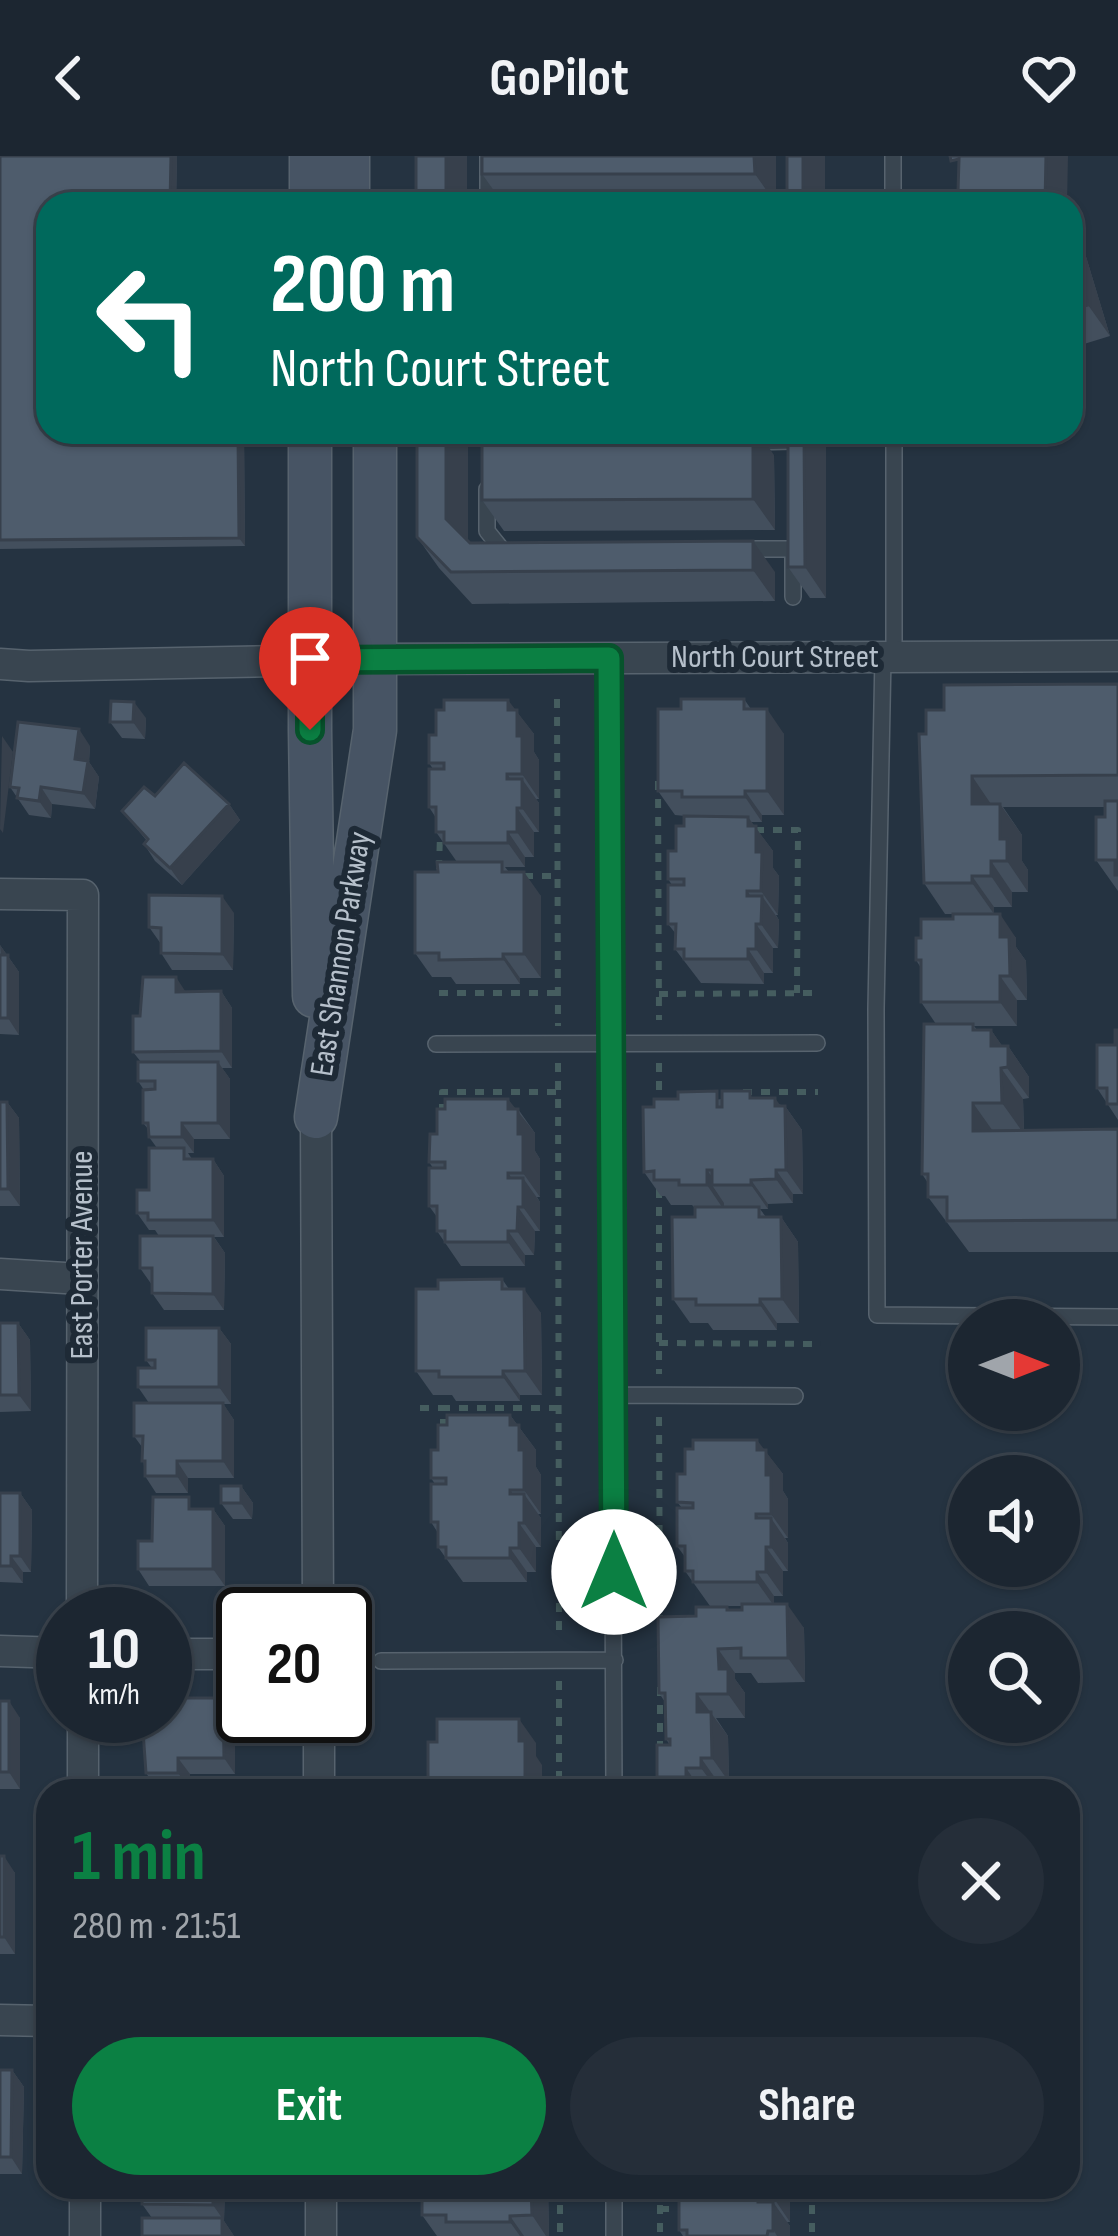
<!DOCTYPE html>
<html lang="en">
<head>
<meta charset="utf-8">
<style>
	:root { --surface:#1c2631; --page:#252e39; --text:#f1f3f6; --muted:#a0a5ab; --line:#3a434d; --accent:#0b8043 }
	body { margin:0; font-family:"Sofia Sans Condensed",sans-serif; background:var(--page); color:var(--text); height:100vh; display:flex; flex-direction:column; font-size:45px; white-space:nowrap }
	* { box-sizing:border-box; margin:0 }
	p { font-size:39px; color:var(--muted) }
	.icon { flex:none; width:66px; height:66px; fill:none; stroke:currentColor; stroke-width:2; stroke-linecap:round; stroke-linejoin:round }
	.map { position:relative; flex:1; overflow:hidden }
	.sheet { position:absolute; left:36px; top:1623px; width:1044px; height:420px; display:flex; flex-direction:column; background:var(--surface); border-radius:36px; box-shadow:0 3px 9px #0004,0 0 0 3px var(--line) }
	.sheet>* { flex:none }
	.guide { position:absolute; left:36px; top:36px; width:1047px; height:252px; border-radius:36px; box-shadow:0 3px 9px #0004,0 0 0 3px var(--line); background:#00695c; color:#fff; overflow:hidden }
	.needle { width:78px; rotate:90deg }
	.fabs { position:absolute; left:948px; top:1143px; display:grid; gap:24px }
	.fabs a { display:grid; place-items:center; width:132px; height:132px; border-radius:50%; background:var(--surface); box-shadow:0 3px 9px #0004,0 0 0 3px var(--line); font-size:60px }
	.speed { position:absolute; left:36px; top:1431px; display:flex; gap:24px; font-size:60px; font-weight:700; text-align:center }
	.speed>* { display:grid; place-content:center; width:156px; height:156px; border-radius:50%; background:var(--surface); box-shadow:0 3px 9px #0004,0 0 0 3px var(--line); line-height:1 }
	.speed small { font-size:30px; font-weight:400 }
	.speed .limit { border:6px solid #111; border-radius:18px; background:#fff; color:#111 }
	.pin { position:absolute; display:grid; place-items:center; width:102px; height:102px; color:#fff; margin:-123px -51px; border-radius:50% 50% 50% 0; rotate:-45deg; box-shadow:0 0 12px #0007 }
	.pin .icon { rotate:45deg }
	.me { position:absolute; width:132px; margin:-66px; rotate:0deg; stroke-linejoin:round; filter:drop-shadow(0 0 9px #0008) }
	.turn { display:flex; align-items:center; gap:42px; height:252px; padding:0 36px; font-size:54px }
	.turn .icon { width:156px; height:156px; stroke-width:2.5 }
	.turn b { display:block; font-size:84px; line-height:102px }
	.round { display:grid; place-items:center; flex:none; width:126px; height:126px; border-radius:63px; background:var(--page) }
	.overview { display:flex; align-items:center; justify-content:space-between; height:204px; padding:0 36px }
	h1 { font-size:72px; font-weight:700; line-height:90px; color:var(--accent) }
	.primary-button { display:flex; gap:24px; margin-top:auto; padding:24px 36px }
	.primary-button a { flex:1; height:138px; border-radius:72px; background:var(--accent); color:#fff; font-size:48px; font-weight:700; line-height:138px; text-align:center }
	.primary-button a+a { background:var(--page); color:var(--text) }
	header { display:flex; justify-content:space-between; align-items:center; height:156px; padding:0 36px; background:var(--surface); font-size:54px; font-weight:700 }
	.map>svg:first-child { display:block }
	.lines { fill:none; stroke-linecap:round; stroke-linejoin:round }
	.lane-casing { stroke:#57636e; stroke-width:18 }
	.street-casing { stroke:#57636e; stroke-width:33 }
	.secondary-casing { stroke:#57636e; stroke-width:45 }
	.path { stroke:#455d5f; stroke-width:6; stroke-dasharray:9 9; stroke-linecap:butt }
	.lane { stroke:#394550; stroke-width:15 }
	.street { stroke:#394550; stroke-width:30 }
	.secondary { stroke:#475464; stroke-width:42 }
	.wall { fill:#434f5d }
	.shaded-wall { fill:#37404c }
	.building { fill:#4e5c6c; stroke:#37404c; stroke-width:3 }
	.route-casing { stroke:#07532c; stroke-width:30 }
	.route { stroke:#0b8043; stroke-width:21 }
	.labels { text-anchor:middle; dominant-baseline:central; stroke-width:12; stroke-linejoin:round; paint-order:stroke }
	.street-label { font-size:33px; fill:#b6c0cb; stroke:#1e2a36 }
</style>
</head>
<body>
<header><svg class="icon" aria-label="back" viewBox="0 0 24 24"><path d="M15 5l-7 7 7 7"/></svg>GoPilot<svg class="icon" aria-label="heart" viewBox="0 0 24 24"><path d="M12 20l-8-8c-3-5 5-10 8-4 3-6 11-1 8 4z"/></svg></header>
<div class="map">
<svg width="1118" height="2080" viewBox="0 0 1118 2080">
	<rect width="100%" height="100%" fill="#253341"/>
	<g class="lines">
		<g class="lane-casing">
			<path id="lane" d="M488 0V48
				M893 0V48
				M894 276V500
				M748 286 793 285
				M487 333V375L503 395H514
				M742 393H793
				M793 399V441
				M883 500 876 853 877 1159 1118 1161
				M609 502 614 1635
				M436 888 817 887
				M614 1239 795 1240
				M381 1505 615 1504
				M614 2031V2080"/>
		</g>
		<g class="street-casing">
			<path id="street" d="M0 508 29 510 375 503 1118 500
				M0 738 83 739 82 1458
				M316 961 318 1458
				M0 1118 81 1123
				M0 1495 63 1497
				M165 1498H243
				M83 1560V1635
				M319 1560V1635
				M0 1864 48 1865
				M85 2031V2080
				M321 2031V2080"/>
		</g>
		<g class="secondary-casing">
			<path id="secondary" d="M348 0V48
				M311 48V0
				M310 276V574L314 840
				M316 961 375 574V276"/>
		</g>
		<path class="path" d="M557 543 558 870
			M658 625 659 864
			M755 674H798L797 837
			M439 713 440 678
			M524 720H558
			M439 837H558
			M659 838 816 837
			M558 907 559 1482
			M659 907V948
			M743 936H818
			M442 957V936H558
			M659 1033V1218
			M659 1187 821 1188
			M420 1252H443
			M659 1261 660 1464
			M443 1272V1252H559
			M559 1525V1635
			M660 1531V1596
			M560 2031V2080
			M660 2031V2080
			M812 2031V2080
			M660 2053H687"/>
		<use href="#lane" class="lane"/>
		<use href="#street" class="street"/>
		<use href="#secondary" class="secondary"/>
	</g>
	<path class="wall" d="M0 0H177L176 48H48V276H244L245 390 0 393Z
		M482 0H776V48H482L500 43 482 18Z
		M1071 70 1081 84 1110 180 1071 192Z
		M788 276 826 442H810L788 411Z
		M774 299 775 374 504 375 482 344Z
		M417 381 775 416V445L472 448 439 412Z
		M1118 528V735L1096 704 1105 661V651H1003L1022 679V705L1028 714V736H1012V751H994V758L1016 782V791L1026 805 1027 844H1017V870H974L977 874H991L1002 890H1008L1029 921V942L1023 943 1024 974 1118 973V1096H969L928 1041V1027L922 1018 936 868 921 846V812L916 804 921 782 953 763V758H945L924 727 926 578 944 554Z
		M744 543 751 553 784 578V659H762V666H751L773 695V712L779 720 778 759H776L779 764 778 792H773V817H764V828L701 827 675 793 676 778 668 768 672 729 668 723 684 670 695 661 675 659 658 635 681 553Z
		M515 554 534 578V596L539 604V643H536L539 647V676H534V701H525V711H505L509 716 541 740V822H520V828H456L451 821H432L415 797 438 716 457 706 436 676V662L429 651 433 613 429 607 436 579Z
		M146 562 145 583 122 582 110 566Z
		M90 590 89 606 99 621 95 653 52 648 51 662 29 659 10 631Z
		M155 640 229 648 240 664 182 729 155 705 144 688 147 685 122 655Z
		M234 757 233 814H172L161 797V788L149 771Z
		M0 789 19 816V879L0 878Z
		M221 835 232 852V912H222L230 923V983H194V997H188L192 1003H213L224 1020V1081H214L225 1097 224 1154H164L152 1137V1129L140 1112 159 1080 155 1074H149L137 1057 149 1034 157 992 149 981V974L143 967 144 934 138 925 141 906 133 896 140 860 186 836Z
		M1118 874V964L1097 932 1115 889Z
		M755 942 785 950 802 974 803 1038H793V1047L768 1048V1053H760L766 1061H781L798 1086 799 1167H777V1174H713L708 1167H690L673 1143 695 1061V1052L692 1049H671L665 1040H661L644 1016 654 951 722 943Z
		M0 946H7L19 962 20 1050H0Z
		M518 953 535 977V995L540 1003V1041H537L540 1046V1075H535L534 1099H525V1110H461L437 1075V1061L429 1050 433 1012 429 1006 437 978Z
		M502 1123 509 1133 541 1157 542 1239H520V1245H456L452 1239H433L416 1215 438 1133Z
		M0 1167H18L30 1184 31 1255 0 1256Z
		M219 1172 231 1188V1248H223L234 1264V1322H188V1337H156L145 1320 142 1291 134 1280 149 1247 138 1231 152 1212 146 1204Z
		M510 1259 536 1294V1311L541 1319V1358H538L541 1362V1391H536V1416H527V1426H463L438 1391V1377L431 1366 435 1328 431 1322 438 1294 447 1269Z
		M764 1294 783 1318V1335L788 1343V1382H785L788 1387V1415H783V1440H774V1448L804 1472 805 1526 758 1527 751 1517H735V1523L745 1537V1562H716L728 1580 729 1626H718V1635H667L657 1621 670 1589 666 1583 665 1546 659 1537 696 1460 727 1451 730 1454H742V1450H710L685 1415V1401L677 1390 682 1352 677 1346 685 1318Z
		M241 1330 253 1347 252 1363H233L221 1347Z
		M0 1337H20L32 1354 31 1416H23V1427L0 1426Z
		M197 1353H213L225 1370V1430H149L138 1413 152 1385Z
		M0 1545 20 1562V1633H0Z
		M235 1559V1618H190V1633H157L146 1617 144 1587 136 1575Z
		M0 1700 15 1717V1798H0Z
		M0 1914H12L24 1931 22 2018H0Z
		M225 2031 224 2065 234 2080 152 2062 142 2048Z
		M548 2031 549 2080H437L422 2059Z
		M680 2031H790V2066H787L790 2070V2080H683L679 2074 683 2035Z"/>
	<path class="shaded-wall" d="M171 0H177L176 48H170Z
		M446 0H467V48H446Z
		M754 0H776V48L755 18Z
		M803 0H825V48H803Z
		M1046 0H1068L1067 48H1045Z
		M1071 70 1081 84 1110 180 1088 149 1071 92Z
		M238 276H244L245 390 239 382Z
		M446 276H468V394L446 363Z
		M753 276H758L774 299 775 374 753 343Z
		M804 276H826V442L805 411Z
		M753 385 775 416V445L753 414Z
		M508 544 534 578V596L539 604V643L522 618 517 580 508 554Z
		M134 546 146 562 145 583 133 566Z
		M767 553 784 578V659L767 635Z
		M79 573 90 590 89 606 99 621 95 653 83 637 75 603Z
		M2 580 13 596 3 677 0 673Z
		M507 618 522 639V623L539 647V676L522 652 507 623Z
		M972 620 993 651 972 648Z
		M41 631 52 648 51 662 39 645Z
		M745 635 762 659V666L745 641Z
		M229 648 240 664 182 729 170 712Z
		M1000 648 1022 679V705L1028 714V736L1007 705 1000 683Z
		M517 652 534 676V701L517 676Z
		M748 661 773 695V712L779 720 778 759 761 735 756 696 748 670Z
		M508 676 525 701V711L508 687Z
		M991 705 1012 736V751L991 720Z
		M524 716 541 740V822L524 798Z
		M972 720 994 751V758L972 727Z
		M747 735 762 756V740L779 764 778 792 761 768 747 740Z
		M222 740 234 757 233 814 222 798Z
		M1000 758 1016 782V791L1026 805 1027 844 1010 820 1000 781Z
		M756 768 773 792V817L756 793Z
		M0 789 19 816V879L8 862Z
		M748 793 764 817V828L748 803Z
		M503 798 520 822V828L503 803Z
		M1000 820 1017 844V870L1000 846Z
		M176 821 187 838 176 836Z
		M221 835 232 852V912L221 895Z
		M991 874 1008 898V890L1029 921V942L991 890Z
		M218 906 230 923V983L218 967Z
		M1001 912 1023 943 1024 978 1002 947Z
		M775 942 785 956V950L802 974 803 1038 786 1014Z
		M508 943 535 977V995L540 1003V1041L523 1017 518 978 508 953Z
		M7 946 19 962 20 1050 8 1033Z
		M973 947 995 978 973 975Z
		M182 967 194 983V997L182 981Z
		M213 1003 224 1020V1081L213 1064Z
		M707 1014 718 1029H712L724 1047V1054L707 1029Z
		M776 1014 793 1038V1047L776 1023Z
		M508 1017 523 1038V1022L540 1046V1075L523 1051 508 1022Z
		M751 1024 768 1048V1053L751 1029Z
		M518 1051 535 1075 534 1099 517 1075Z
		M781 1061 798 1086 799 1167 782 1143Z
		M508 1075 525 1099V1110L508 1086Z
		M213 1080 225 1097 224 1154 213 1138Z
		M524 1133 541 1157 542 1239 525 1215Z
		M760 1143 777 1167V1174L760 1149Z
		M18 1167 30 1184 31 1255 19 1239Z
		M219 1172 231 1188V1248L219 1231Z
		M503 1215 520 1239V1245L503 1221Z
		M223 1247 234 1264V1322L223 1305Z
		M510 1259 536 1294V1311L541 1319V1358L524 1334 519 1294 510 1269Z
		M757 1284 783 1318V1335L788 1343V1382L771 1358 766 1319 757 1294Z
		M177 1305 188 1322V1337L177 1320Z
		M241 1330 253 1347 252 1363 241 1347Z
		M510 1334 524 1354V1338L541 1362V1391L524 1367 510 1338Z
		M20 1337 32 1354 31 1416 20 1400Z
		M213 1353 225 1370V1430L213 1413Z
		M756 1358 771 1379V1362L788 1387V1415L771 1391 756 1362Z
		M519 1367 536 1391V1416L519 1392Z
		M766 1391 783 1415V1440L766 1416Z
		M510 1392 527 1416V1426L510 1402Z
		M11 1400 23 1416V1427L11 1410Z
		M757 1416 774 1440V1450L757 1426Z
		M787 1448 804 1472 805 1526 788 1502Z
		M718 1493 735 1517V1523L745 1537V1562L728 1538 719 1513Z
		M697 1538 728 1580 729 1626 712 1602 697 1556Z
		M223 1542 235 1559V1618L224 1602Z
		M9 1545 20 1562V1633L9 1616Z
		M519 1563 536 1587V1600L542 1609V1635H525L519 1585Z
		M178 1602 190 1618V1633L178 1617Z
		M701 1602 718 1626V1635L701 1612Z
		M686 1612 702 1635H696L686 1621Z
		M4 1700 15 1717V1798L4 1781Z
		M12 1914 24 1931 22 2018 11 2001Z
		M213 2031H225L224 2065 234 2080H222V2062L213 2049Z
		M531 2031H548L549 2080H546L532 2059Z
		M773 2031H790V2066L773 2041Z
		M758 2041 773 2062V2046L790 2070V2080H777L758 2046Z
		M510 2060 524 2080H520L510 2066Z"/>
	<path class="building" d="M0 0H171L170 48H48V276H238L239 382 0 384Z
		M416 0H446V48H416Z
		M482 0H754L755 18H482Z
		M787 0H803V48H787Z
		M950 0H1046L1045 48H950V35H958L959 3 951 5Z
		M754 42V48H482V43Z
		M1071 92 1088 149 1071 154Z
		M417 276H446V363L470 387 753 385V414L451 416 417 381Z
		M482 276H753V343L482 344Z
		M788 276H804L805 411H788Z
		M1118 528V619L972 620V648H1000V683H1007V705H991V720H972V727H924L919 578H926V554H944V529Z
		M681 543H744V553H767V635H745V641H682V635H658V553H681Z
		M444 544H508V554H517V580H522V618H507V623H522V652H517V676H508V687H444V676H436V651H429V613H444V607H429V579H436V554H444Z
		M111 545 134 546 133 566H110Z
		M18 566 79 573 75 603 88 605 83 637 41 631 39 645 17 642 19 632 10 631Z
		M184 607 229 648 170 712 144 688 148 683 122 655 144 631 155 640Z
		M1105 645H1118V719H1115V704H1096V661H1105Z
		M684 660 748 661V670H756V696H762L761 735H747V740H762L761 768H756V793H748V803H684V793H675L676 768H668V729H684V723H668V695H676V670H684Z
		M437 706H502V716H524V798H503V803L439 804V797H415V716H438Z
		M149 739 222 740V798L161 797V772L149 771Z
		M953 758H1000V781H1009L1010 820H1000V846H921V804H916V782H921V763H953Z
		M0 799H8V862H0Z
		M143 821H176V836L221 835V895L133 896V860H140Z
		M924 868H973V874H991V890H1008V911L1001 912 1002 947H973V975L1118 973V1064L947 1065V1041H928V1018H922Z
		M1115 874H1118V948H1107V932H1097V889H1115Z
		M138 906H218V967H182V981H149L148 967H143V934L155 933V925H138Z
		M717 935V951H722V935H750V942H775V950H785L786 1014H776V1023L751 1024V1029H712V1014H707V1029H679V1024H654V1015L644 1016 643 951H654V943H678V936Z
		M445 943H508V953H518V978H523V1017H508V1022H523V1051H518L517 1075H508V1086H445V1075H437V1050H429V1012H445V1006H429L430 978H437V953H445Z
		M0 946H7L8 1033H0Z
		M149 992H184V1003H213V1064H148V1057H137V1034H149Z
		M695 1051H759V1061H781L782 1143H760V1149H696V1143H673L672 1061H695Z
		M140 1080H213V1138L152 1137V1112H140Z
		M502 1123V1133H524L525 1215H503V1221H439V1215H416V1133H438V1124Z
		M0 1167H18L19 1239H0Z
		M146 1172H219V1231H138V1212H155V1204H146Z
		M134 1247H223V1305H177V1320H145V1305H142L143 1280H134Z
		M447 1259H510V1269H519V1294H524V1334H510V1338H524V1367H519V1392H510V1402H446V1391H438V1366H431V1328H446V1322H431V1294H438V1269H447Z
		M693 1284H757V1294H766V1319H771V1358H756V1362H771V1391H766V1416H757V1426H693V1415H685V1390H677V1352H693V1347L677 1346V1318H685V1293H693Z
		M221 1330H241V1347H221Z
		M0 1337H20V1400H11V1410H0Z
		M153 1341H189V1353H213V1413H138V1385H152Z
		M742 1448H787L788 1502H741V1492L718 1493 719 1513H728V1538H697V1556H711L712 1602H701V1612H686V1621H657V1589H670V1583H666L665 1537H659L658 1461 696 1460V1451H727V1454H742Z
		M165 1542H223L224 1602H178V1617H146L143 1575H136V1560H165Z
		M0 1545H9V1616H0Z
		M437 1563H519V1585H525V1635H428V1586H437Z
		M0 1700H4V1781H0Z
		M0 1914H12L11 2001H0Z
		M142 2031H213V2049L142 2048Z
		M422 2031H531L532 2059 510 2060V2066H446V2059H422Z
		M694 2031H773V2041H758V2046H773V2075H768L767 2080H687V2074H679V2035H694Z
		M142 2062H222V2080H142Z"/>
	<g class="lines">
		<g class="route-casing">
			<path id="route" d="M310 574V504L609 502 614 1416"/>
		</g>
		<use href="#route" class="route"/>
	</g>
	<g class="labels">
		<g class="street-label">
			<text x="775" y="501">North Court Street</text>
			<text transform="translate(341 798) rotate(-81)">East Shannon Parkway</text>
			<text transform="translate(82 1099) rotate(-90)">East Porter Avenue</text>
		</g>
	</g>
</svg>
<div class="fabs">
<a><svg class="needle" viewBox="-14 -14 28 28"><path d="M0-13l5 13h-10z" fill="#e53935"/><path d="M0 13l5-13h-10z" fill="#a0a5ab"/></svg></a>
<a><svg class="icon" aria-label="sound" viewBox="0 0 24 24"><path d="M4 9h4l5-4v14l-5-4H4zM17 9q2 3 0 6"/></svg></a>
<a><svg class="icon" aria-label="search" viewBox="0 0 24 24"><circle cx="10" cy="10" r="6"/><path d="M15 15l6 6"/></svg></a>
</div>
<div class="speed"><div>10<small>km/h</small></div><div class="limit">20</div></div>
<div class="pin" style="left:310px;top:574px;background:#d93025"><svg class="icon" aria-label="arrive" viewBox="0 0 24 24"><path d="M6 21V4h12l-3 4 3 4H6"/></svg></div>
<svg class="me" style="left:614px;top:1416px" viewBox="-20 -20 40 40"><circle r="19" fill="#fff"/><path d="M0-13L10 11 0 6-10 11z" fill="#0b8043"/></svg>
<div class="guide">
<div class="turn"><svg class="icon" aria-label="left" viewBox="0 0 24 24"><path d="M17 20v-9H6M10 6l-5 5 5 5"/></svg><div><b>200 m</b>North Court Street</div></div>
</div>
<section class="sheet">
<div class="overview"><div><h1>1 min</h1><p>280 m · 21:51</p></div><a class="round"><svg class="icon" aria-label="close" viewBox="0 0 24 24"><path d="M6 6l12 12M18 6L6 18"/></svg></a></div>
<div class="primary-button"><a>Exit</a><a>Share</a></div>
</section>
</div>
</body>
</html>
